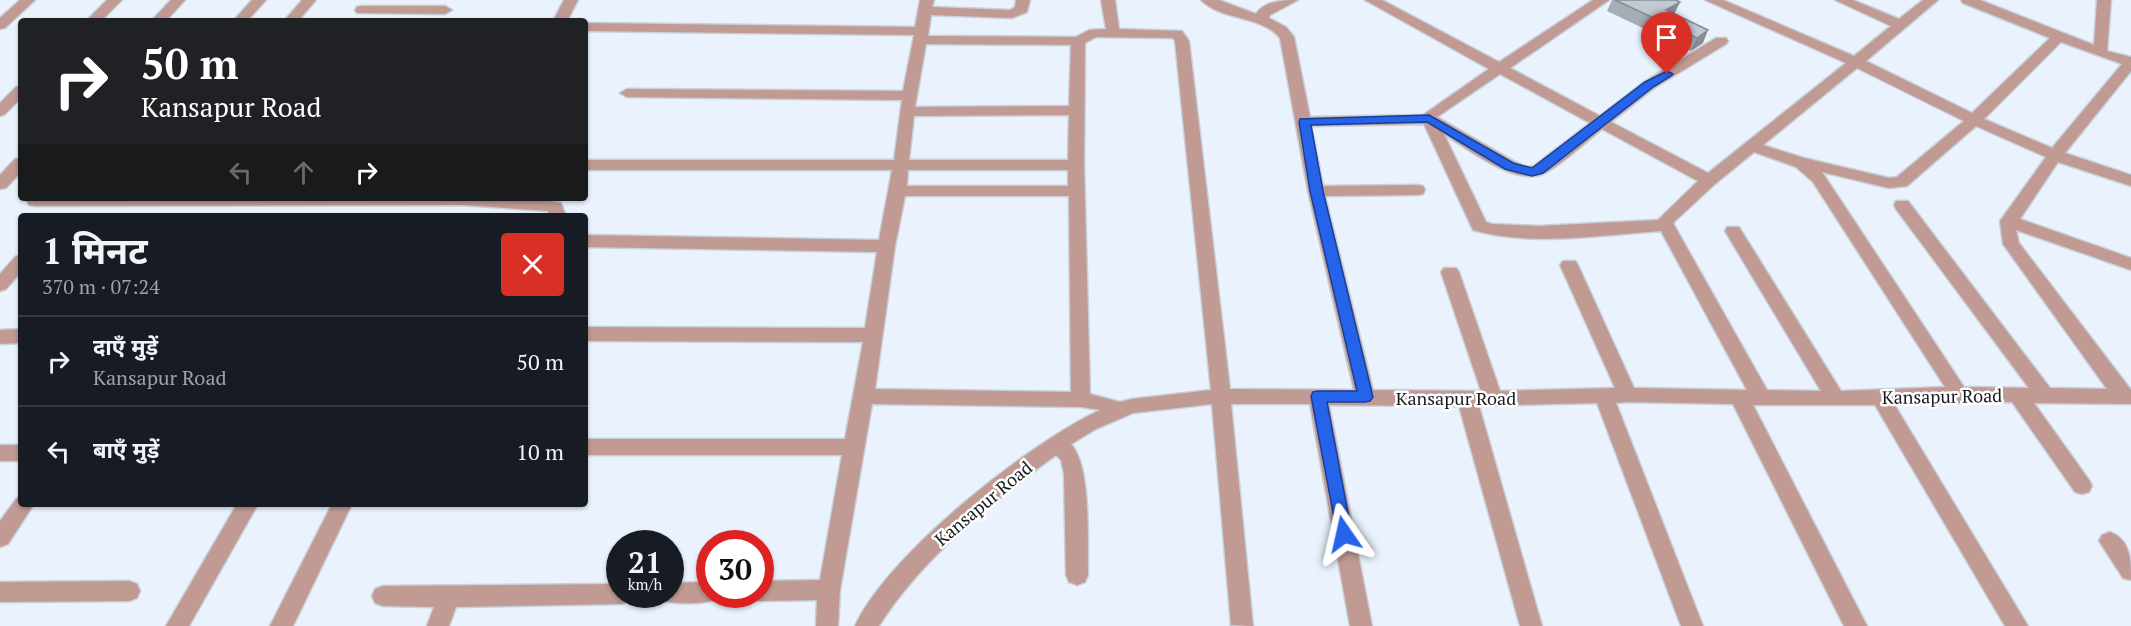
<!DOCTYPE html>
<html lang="hi">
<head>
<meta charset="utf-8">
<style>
	:root { --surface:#171b24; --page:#20242c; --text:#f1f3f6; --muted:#9ea1a6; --line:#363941 }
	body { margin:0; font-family:"PT Serif","Noto Sans Devanagari",serif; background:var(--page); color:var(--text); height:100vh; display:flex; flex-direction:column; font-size:22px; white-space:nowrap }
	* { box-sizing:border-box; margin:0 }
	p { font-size:20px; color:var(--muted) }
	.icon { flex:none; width:33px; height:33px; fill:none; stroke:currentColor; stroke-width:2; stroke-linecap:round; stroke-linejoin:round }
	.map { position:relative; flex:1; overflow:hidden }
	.side { position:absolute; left:18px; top:213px; width:570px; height:294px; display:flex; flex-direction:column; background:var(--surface); border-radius:6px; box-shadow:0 2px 4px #0004 }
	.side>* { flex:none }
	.guide { position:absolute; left:18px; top:18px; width:570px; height:183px; border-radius:6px; box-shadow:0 2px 4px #0004; background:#202124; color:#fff; overflow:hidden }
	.speed { position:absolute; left:606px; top:530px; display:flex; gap:12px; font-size:30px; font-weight:700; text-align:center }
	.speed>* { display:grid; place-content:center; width:78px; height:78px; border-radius:50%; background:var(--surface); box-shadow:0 2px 4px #0004; line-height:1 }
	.speed small { font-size:15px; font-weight:400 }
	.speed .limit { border:9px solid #d22; background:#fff; color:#111 }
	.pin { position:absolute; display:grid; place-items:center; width:51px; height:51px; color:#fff; margin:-62px -26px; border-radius:50% 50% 50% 0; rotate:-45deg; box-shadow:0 0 6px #0007 }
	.pin .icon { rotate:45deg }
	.me { position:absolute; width:66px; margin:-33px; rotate:349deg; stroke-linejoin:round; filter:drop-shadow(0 0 4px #0008) }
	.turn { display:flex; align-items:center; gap:21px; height:126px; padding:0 24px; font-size:27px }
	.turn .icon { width:78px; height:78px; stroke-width:2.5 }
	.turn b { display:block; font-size:42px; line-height:51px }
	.lanes { display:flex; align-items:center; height:57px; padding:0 24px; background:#0003; justify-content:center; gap:30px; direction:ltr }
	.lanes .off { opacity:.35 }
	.round { display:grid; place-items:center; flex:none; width:63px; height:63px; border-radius:6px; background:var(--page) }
	.headline { display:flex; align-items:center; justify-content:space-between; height:102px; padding:0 24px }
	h1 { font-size:36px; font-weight:700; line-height:45px }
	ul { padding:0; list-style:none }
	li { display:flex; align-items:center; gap:18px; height:90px; padding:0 24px; border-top:2px solid var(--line) }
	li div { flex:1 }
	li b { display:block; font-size:22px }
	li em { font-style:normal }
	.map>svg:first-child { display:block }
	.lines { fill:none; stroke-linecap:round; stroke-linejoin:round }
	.minor-casing { stroke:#c8d0d9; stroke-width:3 }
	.minor { fill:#c09a93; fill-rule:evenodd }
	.wall { fill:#a6adb5 }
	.shaded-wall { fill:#878d94 }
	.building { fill:#c1c9d3; stroke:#878d94; stroke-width:1.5 }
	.route { fill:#2563eb; stroke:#184099; stroke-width:1.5 }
	.labels { text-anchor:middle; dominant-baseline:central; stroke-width:5; stroke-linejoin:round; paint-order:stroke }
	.street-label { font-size:18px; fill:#181b1e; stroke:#fff }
</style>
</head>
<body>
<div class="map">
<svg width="2131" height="626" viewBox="0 0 2131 626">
	<rect width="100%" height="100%" fill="#eaf3fd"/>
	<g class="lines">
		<g class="minor-casing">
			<path id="minor" d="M20 0H35L5 28 0 29V18Z
				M107 0H122L101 21H86Z
				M171 0H185L166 21H151Z
				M252 0H266L247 21H233Z
				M302 0H316L298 21H284Z
				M564 0H578L567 21H553Z
				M920 0H934L932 7 1010 10 1015 7 1016 0H1030L1027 12 1012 18 931 15 928 36 1076 37 1089 30 1106 29 1101 0H1115L1119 29 1182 31 1189 41 1230 389 1354 390 1308 191 1280 38C1261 15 1222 21 1201 0H1219L1256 14C1264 1 1284 0 1298 0L1270 15 1269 18 1286 27 1294 37 1310 117 1423 115 1489 69 1365 0H1382L1499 62 1593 0H1609L1510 68 1600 116 1644 82 1716 38H1726L1728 41 1726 44 1654 88 1611 122 1708 173 1846 63 1705 0H1723L1854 56 1891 26 1835 0H1853L1899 19 1923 0H1938L1866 61 1972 113 2050 38 1963 3 1961 0H1980L2094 45 2097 0H2111L2107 51 2131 57V71L2065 153 2131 175V186L2058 162 2020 219 2131 258V270L2016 230 2019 243 2131 390V404L2034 403 2089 480 2092 486 2089 492 2082 494 2075 492 2012 402 1894 404 2028 626H2005L1875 405H1753L1867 626H1844L1733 404 1628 402 1616 403 1703 626H1681L1597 403 1479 406 1542 626H1520L1459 406 1329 405 1372 626H1350L1310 404H1231L1253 626 1231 625 1212 404 1133 413 1096 429 1071 444C1092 468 1087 542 1088 575L1085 582 1077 585 1069 582 1066 575 1064 474 1061 460 1056 455C993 501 921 559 879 626H855C888 554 1028 444 1100 410L1081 407 872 404 840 590 838 626H816L817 600 760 601 752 598 750 594H760V581L820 580 842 455H585V439H845L863 342 585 341V327L865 328 877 252 585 247V235L879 240 892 170H585V160H894L902 100 627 97 620 93 627 89 903 91 914 35 585 31V23L915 27ZM1096 37 1173 38 1175 41 1211 390 1132 399 1120 402 1090 394 1084 165 1085 43ZM2061 42 2122 64 2052 148 1984 119ZM926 44 1071 45 1069 106 915 107ZM1857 68 1964 121 1897 177 1889 178 1804 158 1763 145ZM1500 74 1590 123 1534 166 1527 167 1515 162 1437 117ZM1069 115 1068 160H909L914 116ZM1424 124 1473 230C1532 247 1600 235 1661 231L1747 390 1634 388 1578 265 1575 261H1563L1560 265 1615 388 1500 391 1459 272 1456 268H1444L1441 272 1481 391 1373 390 1325 196 1417 195 1423 194 1425 190 1423 186 1417 185 1323 186 1311 126ZM1976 126 2046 157 2000 221 2003 244 2107 389 2050 388 1908 201H1896L1894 205 1896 209 2029 388 1964 387 1822 172 1889 188 1907 186ZM1602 129 1698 181 1658 220 1539 226 1492 224 1486 222 1444 134C1468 149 1515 186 1543 174 1559 167 1587 141 1602 129ZM1754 152 1796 167 1813 182 1945 387 1841 391 1739 227H1727L1725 231 1821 391 1767 390 1674 225V222L1715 184ZM908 170H1068V186H907ZM905 196H1069L1071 392 875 389 895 246Z
				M362 6H445L452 10 445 14 357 13 355 10 357 7Z
				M21 86V98L5 114 0 116V103L16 87Z
				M21 158V172L6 188 0 189V175L15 159Z
				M29 198H531L561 203 566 216H550L548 211 462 205 35 206 29 205 27 201Z
				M21 255V272L6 289 0 291V274L15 257Z
				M21 329V343L0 344V330Z
				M0 445H21V461H0Z
				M21 496V504H34L8 544 0 547V521L17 498Z
				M237 504H258L189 626H166Z
				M332 504H352L293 626H270Z
				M2110 532C2131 540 2131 561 2131 580L2123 578 2099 541 2102 535Z
				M129 581 137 584 140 591 137 598 129 601 0 602V582Z
				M710 582V594H720L718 599C703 604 677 605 662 600L659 594H670V583Z
				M620 584V594H632L629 601 621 604 456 607 449 626H427L434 607 383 606 375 603 372 596 375 589 383 586Z"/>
		</g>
		<use href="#minor" class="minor"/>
	</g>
	<path class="wall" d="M1612 0H1676L1680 2 1674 14 1703 43 1691 51 1607 11Z"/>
	<path class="shaded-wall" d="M1680 2 1674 14 1666 10Z
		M1708 30 1703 43 1691 51 1697 38Z"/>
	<path class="building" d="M1615 0H1676L1680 2 1666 10 1708 30 1697 38Z"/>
	<path class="route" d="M1667 71 1673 74 1671 76 1653 87 1543 173 1532 176 1505 169 1427 122 1311 125 1323 191 1373 397 1370 401 1365 402H1327L1352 534 1350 539 1344 541 1338 539 1311 396 1313 392 1318 391H1357L1310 191 1299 122 1300 119 1429 115 1513 163 1532 168 1645 82Z"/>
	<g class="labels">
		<g class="street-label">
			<text transform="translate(1942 396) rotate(-1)">Kansapur Road</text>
			<text x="1456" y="398">Kansapur Road</text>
			<text transform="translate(983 503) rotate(-40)">Kansapur Road</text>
		</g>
	</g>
</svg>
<div class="speed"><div>21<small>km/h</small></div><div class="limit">30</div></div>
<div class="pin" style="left:1667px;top:74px;background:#d93025"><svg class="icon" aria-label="arrive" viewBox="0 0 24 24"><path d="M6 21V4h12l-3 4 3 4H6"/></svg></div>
<svg class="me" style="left:1344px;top:534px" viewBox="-20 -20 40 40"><path d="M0-17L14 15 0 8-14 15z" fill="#2563eb" stroke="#fff" stroke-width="4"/></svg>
<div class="guide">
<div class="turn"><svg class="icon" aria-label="right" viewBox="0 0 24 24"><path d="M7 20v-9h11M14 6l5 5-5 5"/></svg><div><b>50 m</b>Kansapur Road</div></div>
<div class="lanes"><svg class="icon off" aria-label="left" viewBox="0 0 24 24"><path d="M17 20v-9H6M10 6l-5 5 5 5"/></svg><svg class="icon off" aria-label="ahead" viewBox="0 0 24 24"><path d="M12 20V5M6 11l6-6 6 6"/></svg><svg class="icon" aria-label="right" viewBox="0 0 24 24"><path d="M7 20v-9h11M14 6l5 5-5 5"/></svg></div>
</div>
<section class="side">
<div class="headline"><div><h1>1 मिनट</h1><p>370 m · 07:24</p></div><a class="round" style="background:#d93025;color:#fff"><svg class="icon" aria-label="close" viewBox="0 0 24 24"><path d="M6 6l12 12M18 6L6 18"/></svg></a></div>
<ul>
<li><svg class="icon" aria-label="right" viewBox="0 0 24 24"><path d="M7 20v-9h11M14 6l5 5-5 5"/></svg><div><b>दाएँ मुड़ें</b><p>Kansapur Road</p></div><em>50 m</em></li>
<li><svg class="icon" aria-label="left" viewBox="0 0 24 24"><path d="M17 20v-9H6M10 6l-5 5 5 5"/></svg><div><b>बाएँ मुड़ें</b></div><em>10 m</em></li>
</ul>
</section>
</div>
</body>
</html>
